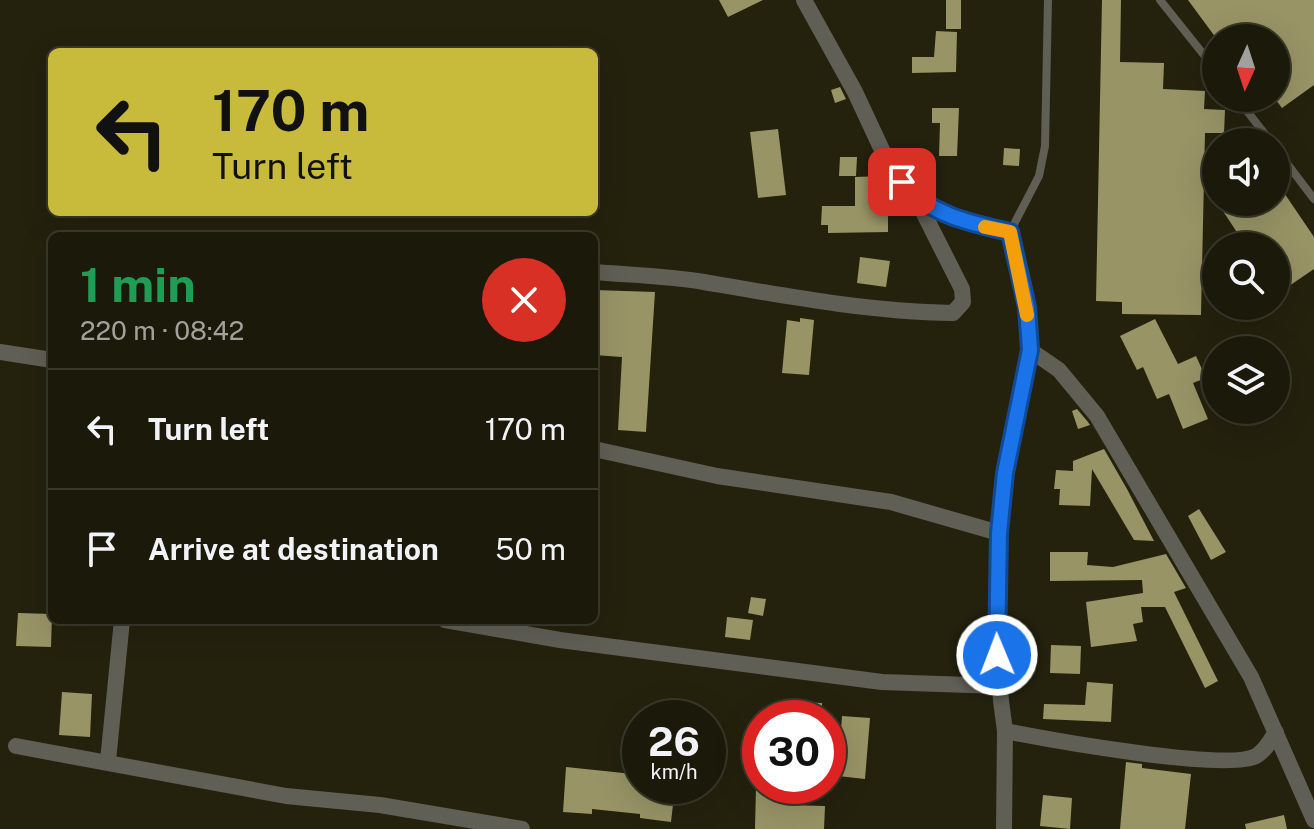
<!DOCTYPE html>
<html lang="en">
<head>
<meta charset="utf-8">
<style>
	:root { --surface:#1b1a0a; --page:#242313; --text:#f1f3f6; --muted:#a0a19c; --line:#39382b }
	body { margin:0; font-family:"Public Sans",sans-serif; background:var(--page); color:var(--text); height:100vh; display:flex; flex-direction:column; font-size:30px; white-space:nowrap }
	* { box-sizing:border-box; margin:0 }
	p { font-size:26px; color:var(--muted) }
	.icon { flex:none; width:44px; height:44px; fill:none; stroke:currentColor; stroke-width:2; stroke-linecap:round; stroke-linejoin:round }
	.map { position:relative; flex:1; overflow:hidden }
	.panel { position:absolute; left:48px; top:232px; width:550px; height:392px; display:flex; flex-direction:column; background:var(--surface); border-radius:12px; box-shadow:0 8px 32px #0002,0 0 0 2px var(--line) }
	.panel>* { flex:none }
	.banner { position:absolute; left:48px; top:48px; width:550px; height:168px; border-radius:12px; box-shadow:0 8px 32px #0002,0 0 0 2px var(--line); background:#c8bb3b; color:#111; overflow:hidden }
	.needle { width:52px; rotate:183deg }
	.buttons { position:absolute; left:1202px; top:24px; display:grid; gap:16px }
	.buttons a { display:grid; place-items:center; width:88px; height:88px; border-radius:50%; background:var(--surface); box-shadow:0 8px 32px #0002,0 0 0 2px var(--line); font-size:40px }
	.speed { position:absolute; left:622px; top:700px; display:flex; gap:16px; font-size:40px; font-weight:700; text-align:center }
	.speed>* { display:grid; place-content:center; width:104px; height:104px; border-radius:50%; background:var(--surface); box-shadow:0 8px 32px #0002,0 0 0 2px var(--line); line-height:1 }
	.speed small { font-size:20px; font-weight:400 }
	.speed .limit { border:12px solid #d22; background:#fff; color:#111 }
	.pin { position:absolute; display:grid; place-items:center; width:68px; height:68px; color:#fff; margin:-34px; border-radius:16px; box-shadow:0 4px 12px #0006 }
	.me { position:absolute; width:88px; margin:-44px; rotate:359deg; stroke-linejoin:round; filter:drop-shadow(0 0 6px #0008) }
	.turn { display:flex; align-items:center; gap:28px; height:168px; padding:0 32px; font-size:36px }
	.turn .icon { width:104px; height:104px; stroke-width:2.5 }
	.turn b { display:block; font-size:56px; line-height:68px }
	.round { display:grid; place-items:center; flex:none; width:84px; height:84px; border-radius:42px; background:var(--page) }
	.head { display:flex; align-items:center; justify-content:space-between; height:136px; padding:0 32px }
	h1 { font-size:48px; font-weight:700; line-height:60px; color:#1e9e55 }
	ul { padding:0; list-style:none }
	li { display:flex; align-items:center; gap:24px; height:120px; padding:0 32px; border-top:2px solid var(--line) }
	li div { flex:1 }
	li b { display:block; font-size:30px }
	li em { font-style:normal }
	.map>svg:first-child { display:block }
	.building { fill:#989466 }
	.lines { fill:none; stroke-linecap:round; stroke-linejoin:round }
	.service { stroke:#605f56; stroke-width:8 }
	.minor { stroke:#605f56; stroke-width:16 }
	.route-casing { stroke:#114b97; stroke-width:20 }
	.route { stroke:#1a73e8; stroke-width:14 }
	.slow { stroke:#f59e0b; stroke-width:14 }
</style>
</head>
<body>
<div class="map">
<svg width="1314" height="829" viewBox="0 0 1314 829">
	<rect width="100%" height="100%" fill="#24220d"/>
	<path class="building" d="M719 0H763L728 17Z
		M946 0H961V29H946Z
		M1102 0H1121L1120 62 1164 63 1163 89 1205 91 1204 109 1225 110 1224 133H1205L1201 315 1122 314V302L1096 301Z
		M1188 0H1314V85L1282 108 1276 100V38H1216Z
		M936 31 957 32 956 72 912 73V57H934Z
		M840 87 846 99 835 103 831 90Z
		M932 108H959L957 156H939L940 123H932Z
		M778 129 786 195 758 198 750 132Z
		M1004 148 1020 149 1019 166 1003 165Z
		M840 157H857L856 176H839Z
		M884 176 895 190V198H888V232L828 233V225H821L822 206H855V177Z
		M1276 181 1314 237V269L1289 286 1276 265V246H1246L1217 202H1276Z
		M860 257 890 261 886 287 857 283Z
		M594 290 655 292 646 432 618 430 622 357 594 355Z
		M800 318 814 320 809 375 782 373 787 320 800 322Z
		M1155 319 1178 364 1196 356 1206 378 1193 383 1208 419 1183 429 1169 394 1157 399 1143 367 1137 370 1120 336Z
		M1077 409 1088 422 1090 425 1078 429 1072 411Z
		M1104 449 1127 489 1154 541 1134 540 1092 469 1090 506 1059 505 1060 489H1054L1056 470 1073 471V461Z
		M1199 509 1226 552 1211 560 1188 516Z
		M1050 552H1088L1087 565 1113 567 1166 554 1186 588 1174 592 1218 681 1205 688 1165 607H1141L1143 622 1133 624 1137 641 1091 647 1086 602 1143 593 1142 580 1050 581Z
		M751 597 766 599 763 616 748 613Z
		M18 613 52 614 51 647 16 646Z
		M727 617 753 620 750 640 725 637Z
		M1051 645 1081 646 1080 674 1050 673Z
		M1087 682 1113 684 1111 722 1043 719 1044 704 1085 705Z
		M62 692 92 694 90 737 59 735Z
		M796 702 822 703V718H795Z
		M842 716 870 718 865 779 838 776Z
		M1126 762 1142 764V768L1191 774 1185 829H1120Z
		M566 767 633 774 632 786 675 787 671 822 640 818V814L592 809V814L563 812Z
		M756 786H785L784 805 825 806 824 829H755Z
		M1043 795 1072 798 1070 829 1040 826Z
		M1284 815 1287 829H1246L1245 824Z"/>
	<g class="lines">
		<path class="service" d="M1160 0 1216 70
			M1237 98 1271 142
			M1276 149 1314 199
			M1010 232 1039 176 1045 146 1048 0"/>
		<path class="minor" d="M804 0 855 92 889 165 916 198 949 216 1010 232C1020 268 1034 314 1029 352 1024 393 1010 434 1005 477 995 561 992 647 1005 731
			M594 272C630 275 668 276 704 282 785 296 870 312 953 313L963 302 962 289 917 200
			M1030 350 1059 370 1097 416 1251 677 1314 820
			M0 352 52 360
			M594 449 717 476 891 502 999 533
			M445 620 560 640 882 682 998 686
			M16 746 286 796 380 805 522 829
			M108 761 122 620
			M1004 829 1005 731C1046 739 1226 772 1256 756 1265 751 1271 740 1276 732"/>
	</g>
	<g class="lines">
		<g class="route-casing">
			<path id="route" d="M902 182C930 215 969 223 1010 232L1027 307 1030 350 1005 473 999 533 997 655"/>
		</g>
		<use href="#route" class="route"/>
		<path class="slow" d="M985 227 1010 232 1027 315"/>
	</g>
</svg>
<div class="buttons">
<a><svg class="needle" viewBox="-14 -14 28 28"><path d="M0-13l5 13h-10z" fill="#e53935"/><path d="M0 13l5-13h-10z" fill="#a0a19c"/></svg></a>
<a><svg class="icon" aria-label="sound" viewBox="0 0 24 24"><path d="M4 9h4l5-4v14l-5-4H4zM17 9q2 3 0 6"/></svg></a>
<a><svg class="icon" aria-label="search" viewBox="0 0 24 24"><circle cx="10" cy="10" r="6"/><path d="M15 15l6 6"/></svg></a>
<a><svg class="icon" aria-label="layers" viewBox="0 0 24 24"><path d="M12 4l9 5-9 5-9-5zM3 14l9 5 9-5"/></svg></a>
</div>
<div class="speed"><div>26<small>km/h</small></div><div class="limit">30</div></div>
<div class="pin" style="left:902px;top:182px;background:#d93025"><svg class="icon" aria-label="arrive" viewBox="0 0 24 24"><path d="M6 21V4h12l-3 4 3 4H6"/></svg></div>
<svg class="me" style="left:997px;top:655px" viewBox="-20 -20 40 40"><circle r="17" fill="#1a73e8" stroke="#fff" stroke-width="3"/><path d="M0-11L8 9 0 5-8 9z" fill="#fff"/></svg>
<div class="banner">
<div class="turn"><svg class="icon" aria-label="left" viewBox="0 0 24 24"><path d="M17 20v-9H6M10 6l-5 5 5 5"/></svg><div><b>170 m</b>Turn left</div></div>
</div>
<section class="panel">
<div class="head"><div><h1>1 min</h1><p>220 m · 08:42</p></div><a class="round" style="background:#d93025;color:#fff"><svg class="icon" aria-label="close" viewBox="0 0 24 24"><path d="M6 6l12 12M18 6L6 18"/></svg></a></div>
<ul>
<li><svg class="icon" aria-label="left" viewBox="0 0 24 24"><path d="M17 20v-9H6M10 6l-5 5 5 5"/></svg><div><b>Turn left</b></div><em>170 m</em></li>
<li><svg class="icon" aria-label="arrive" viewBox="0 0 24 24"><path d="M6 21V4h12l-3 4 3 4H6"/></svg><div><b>Arrive at destination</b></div><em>50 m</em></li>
</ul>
</section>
</div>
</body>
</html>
